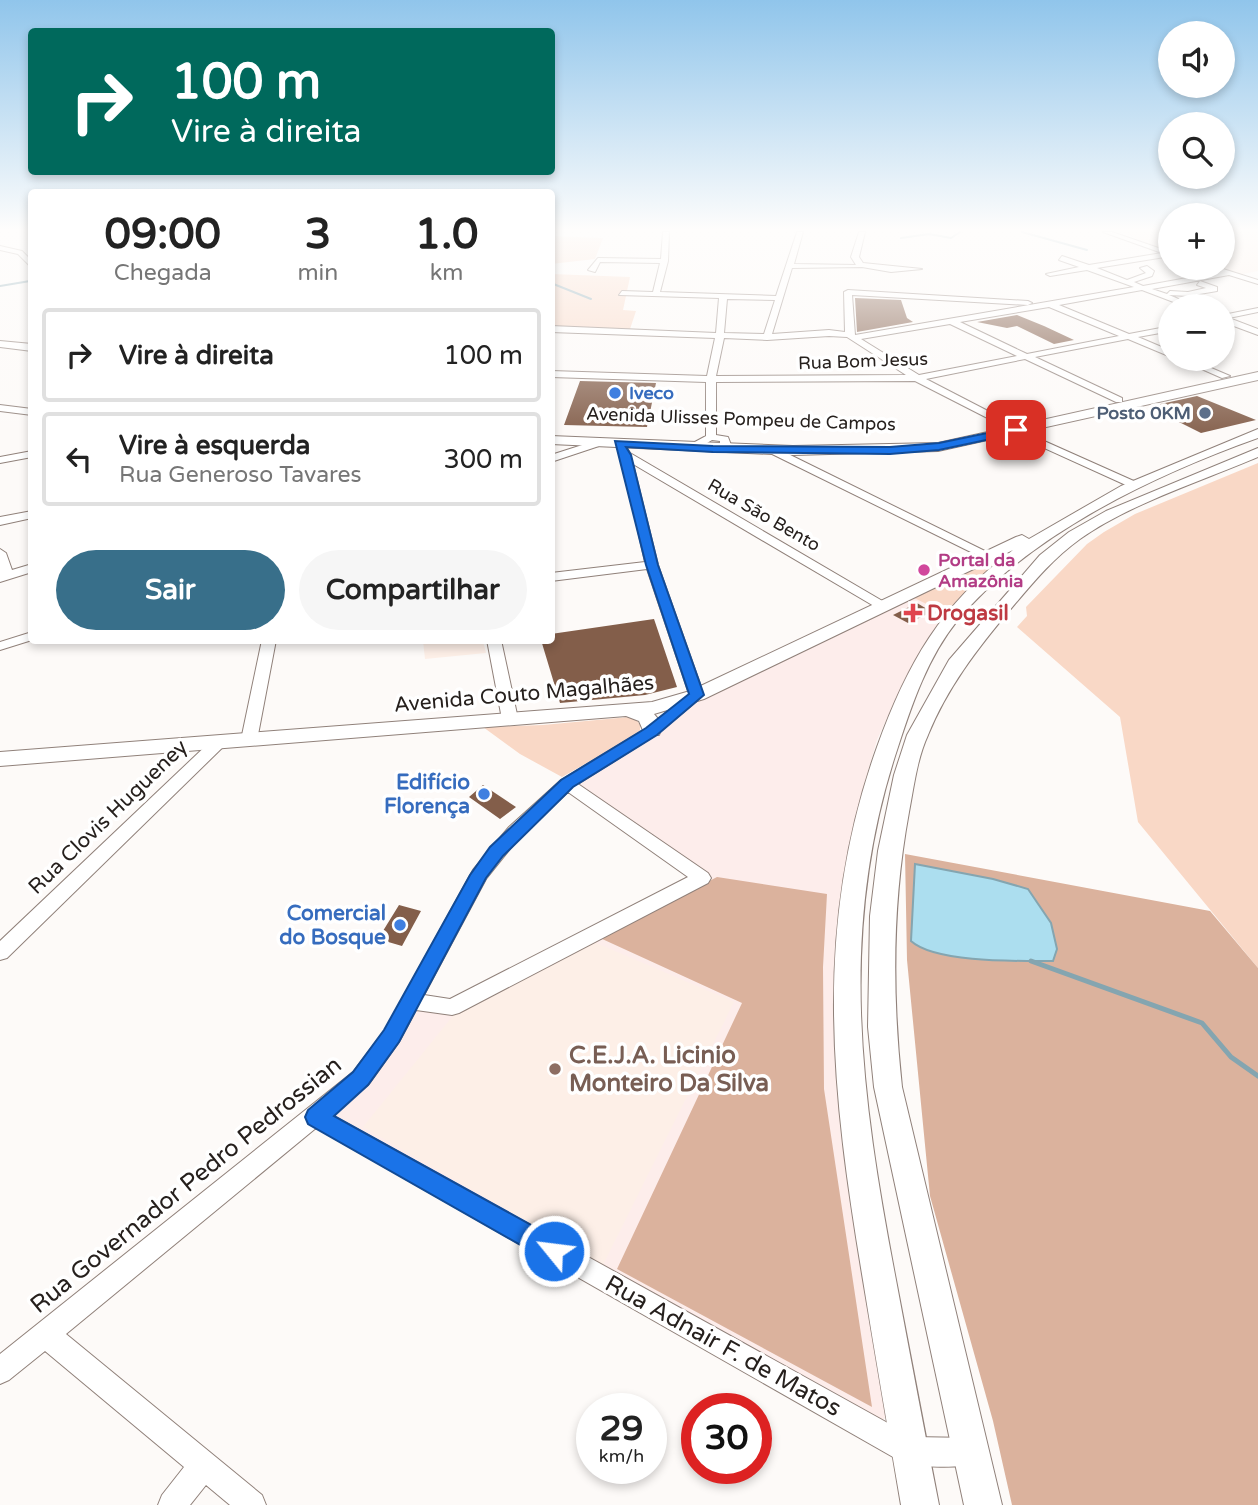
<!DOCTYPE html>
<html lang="pt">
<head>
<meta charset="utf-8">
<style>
	:root { --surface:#fff; --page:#f6f6f6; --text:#222; --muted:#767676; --line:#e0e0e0; --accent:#386f8a }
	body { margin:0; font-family:"Varela Round",sans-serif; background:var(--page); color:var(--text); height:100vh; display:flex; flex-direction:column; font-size:26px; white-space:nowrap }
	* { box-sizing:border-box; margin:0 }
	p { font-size:23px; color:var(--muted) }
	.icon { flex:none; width:38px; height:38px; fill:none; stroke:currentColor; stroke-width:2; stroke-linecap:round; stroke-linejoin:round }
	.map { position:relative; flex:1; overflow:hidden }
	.drawer { position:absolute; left:28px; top:189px; width:527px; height:455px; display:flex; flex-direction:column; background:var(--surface); border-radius:7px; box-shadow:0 4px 10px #0003 }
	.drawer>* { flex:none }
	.hud { position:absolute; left:28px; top:28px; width:527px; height:147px; border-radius:7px; box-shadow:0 4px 10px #0003; background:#00695c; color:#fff; overflow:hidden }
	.fabs { position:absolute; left:1158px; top:21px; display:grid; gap:14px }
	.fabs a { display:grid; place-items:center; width:77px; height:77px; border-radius:50%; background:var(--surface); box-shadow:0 4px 10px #0003; font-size:35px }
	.speed { position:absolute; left:576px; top:1393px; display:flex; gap:14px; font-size:35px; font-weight:700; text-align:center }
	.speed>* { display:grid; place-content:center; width:91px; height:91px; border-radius:50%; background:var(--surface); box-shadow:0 4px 10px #0003; line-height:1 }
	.speed small { font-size:18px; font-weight:400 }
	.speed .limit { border:10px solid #d22; background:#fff; color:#111 }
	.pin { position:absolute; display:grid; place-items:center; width:60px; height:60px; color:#fff; margin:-30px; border-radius:14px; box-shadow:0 4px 10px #0006 }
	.me { position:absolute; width:77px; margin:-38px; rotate:299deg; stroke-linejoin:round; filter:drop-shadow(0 0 5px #0008) }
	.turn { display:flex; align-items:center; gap:24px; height:147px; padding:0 28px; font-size:32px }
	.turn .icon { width:91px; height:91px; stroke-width:2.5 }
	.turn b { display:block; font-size:49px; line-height:60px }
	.eta { display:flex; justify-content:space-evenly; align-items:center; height:119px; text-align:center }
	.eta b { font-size:42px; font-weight:700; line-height:49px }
	.action { display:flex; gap:14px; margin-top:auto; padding:14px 28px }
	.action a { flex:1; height:80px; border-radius:42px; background:var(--accent); color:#fff; font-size:28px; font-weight:700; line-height:80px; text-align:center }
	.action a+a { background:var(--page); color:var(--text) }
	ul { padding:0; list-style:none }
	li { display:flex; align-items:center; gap:21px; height:94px; margin:0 14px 10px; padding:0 14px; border:4px solid var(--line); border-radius:7px }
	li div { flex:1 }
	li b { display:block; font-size:26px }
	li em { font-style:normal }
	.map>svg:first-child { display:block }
	.commercial { fill:#fdedeb }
	.built { fill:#fdefe7 }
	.green { fill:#f9d8c6 }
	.forest { fill:#dbb29d }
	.water { fill:#acdeef; stroke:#84a5b0; stroke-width:2 }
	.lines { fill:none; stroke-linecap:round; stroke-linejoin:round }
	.stream-far1 { stroke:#84a5b0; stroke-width:2 }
	.stream { stroke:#84a5b0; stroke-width:5 }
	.building { fill:#835e4a }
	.minor-casing { stroke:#90817a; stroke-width:2 }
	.major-casing { stroke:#90817a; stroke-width:2 }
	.minor { fill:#fff; fill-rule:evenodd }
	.major { fill:#fff; fill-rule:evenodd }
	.route { fill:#1a73e8; stroke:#114b97; stroke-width:2 }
	.shop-dot { fill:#3f7fe0; stroke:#fff; stroke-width:2.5 }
	.service-dot { fill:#5c6f8a; stroke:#fff; stroke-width:2.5 }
	.hotel-dot { fill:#d1479c; stroke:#fff; stroke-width:2.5 }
	.health-dot { fill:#e0444e; stroke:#fff; stroke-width:2.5 }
	.education-dot { fill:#8d6e63; stroke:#fff; stroke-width:2.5 }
	.labels { text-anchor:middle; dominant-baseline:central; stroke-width:7; stroke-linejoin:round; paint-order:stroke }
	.far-street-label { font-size:18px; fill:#26201d; stroke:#fff }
	.far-shop-label { font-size:18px; font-weight:bold; fill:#366cbe; stroke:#fff; text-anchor:start }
	.far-service-label { font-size:18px; font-weight:bold; fill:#4e5e75; stroke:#fff; text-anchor:end }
	.far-hotel-label { font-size:18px; font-weight:bold; fill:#b23c85; stroke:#fff; text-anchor:start }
	.health-label { font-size:21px; font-weight:bold; fill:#be3a42; stroke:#fff; text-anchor:start }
	.street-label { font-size:21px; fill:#26201d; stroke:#fff }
	.shop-label { font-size:21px; font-weight:bold; fill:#366cbe; stroke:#fff; text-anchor:end }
	.near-education-label { font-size:24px; font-weight:bold; fill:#785e54; stroke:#fff; text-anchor:start }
	.near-street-label { font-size:24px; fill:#26201d; stroke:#fff }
</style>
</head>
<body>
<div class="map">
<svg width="1258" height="1505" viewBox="0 0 1258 1505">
	<rect width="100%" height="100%" fill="#fdfaf8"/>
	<path class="commercial" d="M1026 541 934 634 896 698 877 740 865 781 846 867 890 1409 884 1419 871 1420 328 1114 392 1047 418 1008 456 1012 711 880 576 783 697 701Z"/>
	<path class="built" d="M1123 232H1171V252L1143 242Z
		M1223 232H1258V271L1238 275 1217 268H1223Z
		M423 641H483L486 653 425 659Z
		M594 942 734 1002 603 1265 363 1127 456 1012Z"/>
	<path class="green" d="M551 236 603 238 595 259 551 264Z
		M551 274 630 277 623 310 636 311 630 329 551 327Z
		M1258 463V968L1138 822 1120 717 1017 627 1027 616 1026 607 1087 544 1104 532 1135 514Z
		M1008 552 954 606 947 607 943 612 910 596Z
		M629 717 636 719 640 725V733L562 777 520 754 483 727 543 725Z"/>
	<path class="forest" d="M905 854 1210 911 1258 968V1505H1012L993 1421 930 1196 907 960Z
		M717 877 827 894 823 967 824 1089 872 1407 617 1269 742 1003 600 938Z"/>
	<path class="water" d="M915 864 993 879 1028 889 1051 923 1057 949 1053 961C1019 961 935 963 911 941Z"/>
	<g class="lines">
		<path class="stream-far1" d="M1022 232 1087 250
			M901 238 929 234 951 238 960 232
			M551 283 591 299
			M0 286 30 281"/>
		<path class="stream" d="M1031 961 1202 1023 1231 1057 1258 1076"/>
	</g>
	<path class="building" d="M855 298 901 300 907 318 913 322 857 332Z
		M1017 315 1044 326 1074 340 1054 344 1017 326 1007 328 977 322Z
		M580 381 656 383 647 427 564 425Z
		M1197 396 1256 420 1201 433 1165 415 1173 412 1156 405Z
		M917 603 932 612 908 623 893 615Z
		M654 619 677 687 645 695 560 703 541 640H551V634Z
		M483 785 516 807 500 819 469 797Z
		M399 905 421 911 402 946 378 939Z"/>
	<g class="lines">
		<g class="minor-casing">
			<path id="minor" d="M663 232H669L668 261 660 292 776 296 797 232H803L794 264 856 265 851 257 859 232H865L859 257 863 263 922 269 891 272 862 267 792 268 772 334 829 330 845 332 844 292 848 290 1028 301 1032 303 1028 305 852 295 855 335 1134 287 1087 270 1050 276 1046 274 1079 267 1059 260 1062 256 1089 265 1162 253 1103 232H1112L1170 252 1171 256 1097 268 1127 280 1146 273 1140 268 1147 266 1154 271 1152 276 1134 282 1143 286 1220 272 1223 269 1258 280V284L1229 275 1152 289 1167 294 1170 291 1188 292 1206 288 1197 285 1200 281 1217 287V291L1188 296 1169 295 1195 306H1184L1142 290 1059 305 1129 334 1171 326V331L1138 337 1171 351V357L1128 339 1035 357 1122 398V402H1116L1025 359 926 379 1013 424 1014 426 1009 429 915 381 716 382V435L728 437 731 445 713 452 693 443 706 436V382L551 377V371L707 376 715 338 551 332V326L716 333 719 298 619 295 622 291 653 292 660 263 600 262 595 272 588 270 598 258 661 259ZM727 299 775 300 764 334 724 333ZM1049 307 1119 336 1027 354 960 322ZM950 324 1017 356 919 375 861 339ZM829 336 847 337 906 375 716 376 724 338 767 340ZM712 440 720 441V443L713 446 707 443Z
				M0 246 22 251 32 261V268L18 254 0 250Z
				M1258 308V312L1229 318 1258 329V335L1223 322V315Z
				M1179 359H1190L1230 376 1222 378Z
				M0 405 32 409V415L0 411Z
				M1015 428 1136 482 1138 484 1128 486 1011 433V429Z
				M601 439 606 442 605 444 551 462V455Z
				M619 440 623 441 630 453 891 606 884 610 879 609 633 464 658 565 704 695 657 734 578 784 708 873 711 878 708 883 459 1013 452 1015 416 1010 399 1042 369 1084 332 1115 913 1437 970 1438 980 1442 984 1452 980 1462C962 1469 918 1468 900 1461L316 1128 66 1334 262 1495 266 1505H230L206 1485 190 1505H158L162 1495 184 1467 45 1351 9 1380 0 1384V1354L353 1072 385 1030 473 870 509 827 561 780 647 728 689 694 647 569 551 581V573L645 562 621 455 614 443ZM568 792 688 877 450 999 424 995 486 879 521 835Z
				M764 446H772L995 556 993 559H985L764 450Z
				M32 451V457L0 463V457Z
				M32 511V518L0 525V517Z
				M0 549 6 553 12 570 32 564V572L0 582Z
				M32 632V640L0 650V642Z
				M262 640H276L257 740 249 745 241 740Z
				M487 640H501L518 719 515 722 510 724 502 719Z
				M218 738 224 740 226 743 224 746 7 958 0 960V941L212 740Z"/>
		</g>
		<g class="major-casing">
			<path id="major" d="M0 341 32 344V351L0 347Z
				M1258 372V380L938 451 793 455 551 444V436L793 446 938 443Z
				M1258 429V438C1154 475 1028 535 957 621 928 657 912 704 898 747 837 929 861 1096 896 1280 910 1355 924 1430 939 1505H901C888 1430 875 1355 863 1280 832 1095 812 928 877 747 907 664 941 604 1013 550L704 699 654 714 663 725 659 735H645L639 721 626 716 0 766V752L652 702 690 691 1016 537 1022 535 1029 539 1121 486Z
				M1258 448V457C1202 481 1129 504 1080 539 1052 559 1031 585 1009 611 977 649 947 688 928 735 917 759 914 786 909 812 892 904 892 994 902 1087L1002 1505H964L874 1087 868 1027 870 916 878 851 894 775 907 735 949 660 1040 555 1069 532 1106 511Z"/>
		</g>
		<use href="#minor" class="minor"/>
		<use href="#major" class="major"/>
	</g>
	<linearGradient id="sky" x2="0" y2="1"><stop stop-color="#90c5eb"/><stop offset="0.52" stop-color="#fefdfc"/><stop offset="1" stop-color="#fefdfc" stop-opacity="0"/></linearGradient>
	<rect width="1258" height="442" fill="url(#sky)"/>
	<path class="route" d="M1016 427 1021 430 1019 433 939 450 890 454 713 452 626 447 631 455 658 565 704 695 657 735 573 787 503 856 486 878 399 1042 368 1085 334 1116 562 1242 566 1251 562 1259 554 1263 545 1259 308 1124 305 1117 308 1110 353 1072 384 1030 470 875 490 847 561 780 646 728 689 694 646 565 615 441 713 446 890 447 939 443Z"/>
	<g class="shop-dot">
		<circle cx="615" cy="393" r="7"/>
		<circle cx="484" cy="794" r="7"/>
		<circle cx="400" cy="925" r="7"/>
	</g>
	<circle class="service-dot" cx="1205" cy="413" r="7"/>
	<circle class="hotel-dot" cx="924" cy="570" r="7"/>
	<path class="health-dot" d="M909.5 602.5h7v7h7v7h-7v7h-7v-7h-7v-7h7z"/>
	<circle class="education-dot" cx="555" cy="1069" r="7"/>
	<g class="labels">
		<g class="far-street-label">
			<text transform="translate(863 361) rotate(-2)">Rua Bom Jesus</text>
			<text transform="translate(741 419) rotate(2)">Avenida Ulisses Pompeu de Campos</text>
			<text transform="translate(764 515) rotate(30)">Rua São Bento</text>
		</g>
		<g class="far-shop-label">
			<text x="629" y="393">Iveco</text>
		</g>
		<g class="far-service-label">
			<text x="1191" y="413">Posto 0KM</text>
		</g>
		<g class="far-hotel-label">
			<text x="938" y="560">Portal da<tspan x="938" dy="21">Amazônia</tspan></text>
		</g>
		<g class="health-label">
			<text x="927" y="613">Drogasil</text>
		</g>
		<g class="street-label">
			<text transform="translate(524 694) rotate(-5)">Avenida Couto Magalhães</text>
			<text transform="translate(108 817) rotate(-44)">Rua Clovis Hugueney</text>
		</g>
		<g class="shop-label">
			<text x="470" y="782">Edifício<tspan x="470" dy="24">Florença</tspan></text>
			<text x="386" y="913">Comercial<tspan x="386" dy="24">do Bosque</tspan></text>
		</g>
		<g class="near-education-label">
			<text x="569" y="1055">C.E.J.A. Licinio<tspan x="569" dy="28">Monteiro Da Silva</tspan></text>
		</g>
		<g class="near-street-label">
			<text transform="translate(186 1185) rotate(-39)">Rua Governador Pedro Pedrossian</text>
			<text transform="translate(723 1346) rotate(29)">Rua Adnair F. de Matos</text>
		</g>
	</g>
</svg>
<div class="fabs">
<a><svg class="icon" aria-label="sound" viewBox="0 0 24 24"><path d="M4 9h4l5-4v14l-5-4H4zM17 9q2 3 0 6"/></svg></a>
<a><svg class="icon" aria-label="search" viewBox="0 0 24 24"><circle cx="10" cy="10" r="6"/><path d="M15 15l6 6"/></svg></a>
<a>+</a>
<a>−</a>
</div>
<div class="speed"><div>29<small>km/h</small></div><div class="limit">30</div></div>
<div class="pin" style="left:1016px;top:430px;background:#d93025"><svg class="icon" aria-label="arrive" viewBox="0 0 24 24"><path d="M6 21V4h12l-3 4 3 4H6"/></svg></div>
<svg class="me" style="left:554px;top:1251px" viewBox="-20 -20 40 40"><circle r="17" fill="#1a73e8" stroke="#fff" stroke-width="3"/><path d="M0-11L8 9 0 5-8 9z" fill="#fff"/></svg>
<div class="hud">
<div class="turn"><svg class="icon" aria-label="right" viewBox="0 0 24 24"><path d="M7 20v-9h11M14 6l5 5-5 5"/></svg><div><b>100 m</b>Vire à direita</div></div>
</div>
<section class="drawer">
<div class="eta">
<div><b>09:00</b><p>Chegada</p></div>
<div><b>3</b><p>min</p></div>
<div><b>1.0</b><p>km</p></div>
</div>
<ul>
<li><svg class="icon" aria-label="right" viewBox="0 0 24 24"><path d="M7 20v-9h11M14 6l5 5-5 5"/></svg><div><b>Vire à direita</b></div><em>100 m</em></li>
<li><svg class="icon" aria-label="left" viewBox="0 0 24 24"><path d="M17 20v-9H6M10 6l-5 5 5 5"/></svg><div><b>Vire à esquerda</b><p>Rua Generoso Tavares</p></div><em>300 m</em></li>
</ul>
<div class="action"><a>Sair</a><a>Compartilhar</a></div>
</section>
</div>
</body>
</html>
